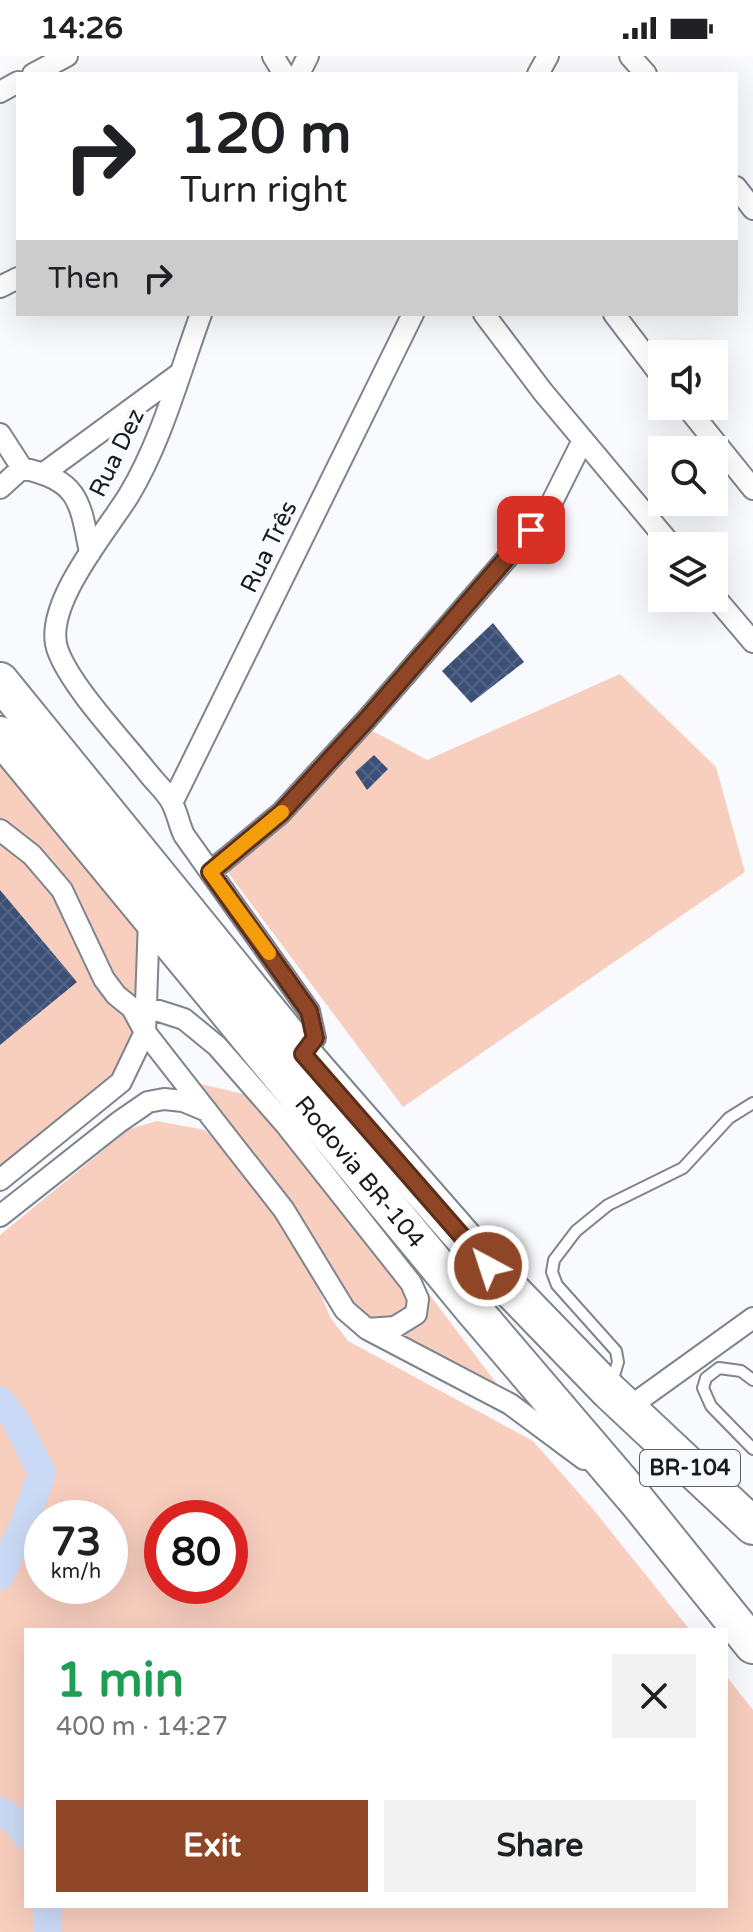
<!DOCTYPE html>
<html lang="en">
<head>
<meta charset="utf-8">
<style>
	:root { --surface:#fff; --page:#f2f2f2; --text:#202124; --muted:#757577; --accent:#8e4626 }
	body { margin:0; font-family:"Varela Round",sans-serif; background:var(--page); color:var(--text); height:100vh; display:flex; flex-direction:column; font-size:30px; white-space:nowrap }
	* { box-sizing:border-box; margin:0 }
	p { font-size:26px; color:var(--muted) }
	.icon { flex:none; width:44px; height:44px; fill:none; stroke:currentColor; stroke-width:2; stroke-linecap:round; stroke-linejoin:round }
	.map { position:relative; flex:1; overflow:hidden }
	.side { position:absolute; left:24px; top:1572px; width:704px; height:280px; display:flex; flex-direction:column; background:var(--surface); border-radius:0px; box-shadow:0 8px 32px #0002 }
	.side>* { flex:none }
	.hud { position:absolute; left:16px; top:16px; width:722px; height:244px; border-radius:0px; box-shadow:0 8px 32px #0002; background:#fff; color:var(--text); overflow:hidden }
	.tools { position:absolute; left:648px; top:284px; display:grid; gap:16px }
	.tools a { display:grid; place-items:center; width:80px; height:80px; border-radius:0px; background:var(--surface); box-shadow:0 8px 32px #0002; font-size:40px }
	.speed { position:absolute; left:24px; top:1444px; display:flex; gap:16px; font-size:40px; font-weight:700; text-align:center }
	.speed>* { display:grid; place-content:center; width:104px; height:104px; border-radius:50%; background:var(--surface); box-shadow:0 8px 32px #0002; line-height:1 }
	.speed small { font-size:20px; font-weight:400 }
	.speed .limit { border:12px solid #d22; background:#fff; color:#111 }
	.pin { position:absolute; display:grid; place-items:center; width:68px; height:68px; color:#fff; margin:-34px; border-radius:16px; box-shadow:0 4px 12px #0006 }
	.me { position:absolute; width:88px; margin:-44px; rotate:320deg; stroke-linejoin:round; filter:drop-shadow(0 0 6px #0008) }
	.turn { display:flex; align-items:center; gap:28px; height:168px; padding:0 32px; font-size:36px }
	.turn .icon { width:104px; height:104px; stroke-width:2.5 }
	.turn b { display:block; font-size:56px; line-height:68px }
	.then { display:flex; align-items:center; height:76px; padding:0 32px; background:#0003; gap:16px; font-size:30px }
	.round { display:grid; place-items:center; flex:none; width:84px; height:84px; border-radius:0px; background:var(--page) }
	.summary { display:flex; align-items:center; justify-content:space-between; height:136px; padding:0 32px }
	h1 { font-size:48px; font-weight:700; line-height:60px; color:#1e9e55 }
	.cta { display:flex; gap:16px; margin-top:auto; padding:16px 32px }
	.cta a { flex:1; height:92px; border-radius:0px; background:var(--accent); color:#fff; font-size:32px; font-weight:700; line-height:92px; text-align:center }
	.cta a+a { background:var(--page); color:var(--text) }
	.status { display:flex; justify-content:space-between; align-items:center; height:56px; padding:0 40px; background:var(--surface); direction:ltr }
	.status svg { height:22px; fill:currentColor }
	.map>svg:first-child { display:block }
	.green { fill:#f8cebe; fill-rule:evenodd }
	.lines { fill:none; stroke-linecap:round; stroke-linejoin:round }
	.river { stroke:#cbdaf6; stroke-width:28 }
	.building { fill:url(#building-cross-hatch) }
	.lane-casing { stroke:#7f848d; stroke-width:14 }
	.street-casing { stroke:#7f848d; stroke-width:24 }
	.highway-casing { stroke:#7f848d; stroke-width:40 }
	.lane { stroke:#fff; stroke-width:10 }
	.street { stroke:#fff; stroke-width:20 }
	.highway { stroke:#fff; stroke-width:36 }
	.route-casing { stroke:#5c2e19; stroke-width:20 }
	.route { stroke:#8e4626; stroke-width:14 }
	.slow { stroke:#f59e0b; stroke-width:14 }
	.labels { text-anchor:middle; dominant-baseline:central; stroke-width:8; stroke-linejoin:round; paint-order:stroke }
	.shield { fill:#f8fafe; stroke:#5c5e61; stroke-width:2 }
	.shield-label { font-size:22px; font-weight:bold; fill:#191b1e }
	.street-label { font-size:24px; fill:#191b1e; stroke:#f8fafe }
</style>
</head>
<body>
<div class="status"><b>14:26</b><svg viewBox="0 0 49 12"><path d="M0 12V9h3v3zM5 12V6h3v6zM10 12V3h3v9zM15 12V0h3v12zM26 1h20v11H26zM47 4h2v5h-2z"/></svg></div>
<div class="map">
<svg width="753" height="1876" viewBox="0 0 753 1876">
	<defs>
		<pattern id="building-cross-hatch" width="8" height="8" patternUnits="userSpaceOnUse" patternTransform="scale(2)"><rect width="8" height="8" fill="#3b4f77"/><path d="M0 0l8 8M0 8l8-8" fill="none" stroke="#546585"/></pattern>
	</defs>
	<rect width="100%" height="100%" fill="#f8fafe"/>
	<path class="green" d="M620 618 716 711 745 816 403 1051 226 814 367 672 427 704Z
		M0 687 142 861 145 956 118 1024 0 1122Z
		M197 1027 256 1041 411 1235 405 1261 373 1268 355 1255Z
		M157 1065 205 1074 238 1109 307 1203 330 1261 348 1285 533 1385 592 1452 690 1574H26V1850H726V1620L753 1654V1876H0V1179L129 1073ZM42 1462H110V1530H42ZM162 1462H230V1530H162Z
		M420 1226 506 1340 391 1280 409 1270Z"/>
	<g class="lines">
		<path class="river" d="M0 1344 16 1365 42 1417 23 1471 0 1520
			M0 1755 20 1769 26 1779
			M48 1850V1876"/>
	</g>
	<path class="building" d="M493 567 524 606 471 647 442 615Z
		M374 699 388 713 367 734 355 716Z
		M0 834 77 926 0 989Z"/>
	<g class="lines">
		<g class="lane-casing">
			<path id="lane" d="M753 1324 741 1315 719 1312 706 1322 703 1332 711 1350 753 1393
				M612 1326 618 1306 616 1295 557 1229 552 1216 554 1204 576 1175 608 1149 683 1112 729 1062 753 1047"/>
		</g>
		<g class="street-casing">
			<path id="street" d="M273 0 284 18
				M630 0 646 18
				M33 18 67 0
				M299 18 308 0
				M538 18 548 0
				M0 36 18 26
				M736 131 753 153
				M0 231 18 222
				M201 258C179 318 162 384 129 439 107 475 41 551 58 595 72 632 122 684 148 717 155 726 165 735 171 745 177 755 179 769 184 779L309 955 315 982 303 998
				M484 258 543 336 672 490
				M614 258 662 321
				M686 350 753 433
				M0 378 22 412C79 425 80 444 90 497
				M44 417 179 318
				M0 432 22 412
				M714 540 753 586
				M172 747 413 258
				M0 774 32 799 62 834 104 923 116 939 132 952 145 976 284 1154 345 1254 367 1273 510 1348 584 1403
				M210 816 281 757 368 662 547 456 583 384
				M132 952 159 955 184 963 217 990 286 1069 411 1227 418 1243 416 1258 395 1271 367 1273
				M0 1124 121 1026 145 976 149 863
				M0 1160 119 1066 148 1046 164 1043 183 1045 207 1055
				M628 1352 753 1262"/>
		</g>
		<g class="highway-casing">
			<g id="highway">
				<path d="M0 625 303 998 488 1210 609 1335 753 1470"/>
				<path id="s1" d="M0 679 473 1253 637 1445 753 1589"/>
			</g>
		</g>
		<use href="#lane" class="lane"/>
		<use href="#street" class="street"/>
		<use href="#highway" class="highway"/>
	</g>
	<g class="lines">
		<g class="route-casing">
			<path id="route" d="M488 1210 303 998 315 982 309 955 210 816 281 757 368 662 531 474"/>
		</g>
		<use href="#route" class="route"/>
		<path class="slow" d="M269 897 210 816 282 756"/>
	</g>
	<g class="labels">
		<rect class="shield" x="640" y="1394" width="100" height="36" rx="6"/>
		<g class="shield-label">
			<text x="690" y="1412">BR-104</text>
		</g>
		<g class="street-label">
			<text transform="translate(117 397) rotate(-64)">Rua Dez</text>
			<text transform="translate(269 491) rotate(-64)">Rua Três</text>
			<text stroke="none"><textPath href="#s1" startOffset="566">Rodovia BR-104</textPath></text>
		</g>
	</g>
</svg>
<div class="tools">
<a><svg class="icon" aria-label="sound" viewBox="0 0 24 24"><path d="M4 9h4l5-4v14l-5-4H4zM17 9q2 3 0 6"/></svg></a>
<a><svg class="icon" aria-label="search" viewBox="0 0 24 24"><circle cx="10" cy="10" r="6"/><path d="M15 15l6 6"/></svg></a>
<a><svg class="icon" aria-label="layers" viewBox="0 0 24 24"><path d="M12 4l9 5-9 5-9-5zM3 14l9 5 9-5"/></svg></a>
</div>
<div class="speed"><div>73<small>km/h</small></div><div class="limit">80</div></div>
<div class="pin" style="left:531px;top:474px;background:#d93025"><svg class="icon" aria-label="arrive" viewBox="0 0 24 24"><path d="M6 21V4h12l-3 4 3 4H6"/></svg></div>
<svg class="me" style="left:488px;top:1210px" viewBox="-20 -20 40 40"><circle r="17" fill="#8e4626" stroke="#fff" stroke-width="3"/><path d="M0-11L8 9 0 5-8 9z" fill="#fff"/></svg>
<div class="hud">
<div class="turn"><svg class="icon" aria-label="right" viewBox="0 0 24 24"><path d="M7 20v-9h11M14 6l5 5-5 5"/></svg><div><b>120 m</b>Turn right</div></div>
<div class="then">Then<svg class="icon" aria-label="right" viewBox="0 0 24 24"><path d="M7 20v-9h11M14 6l5 5-5 5"/></svg></div>
</div>
<section class="side">
<div class="summary"><div><h1>1 min</h1><p>400 m · 14:27</p></div><a class="round"><svg class="icon" aria-label="close" viewBox="0 0 24 24"><path d="M6 6l12 12M18 6L6 18"/></svg></a></div>
<div class="cta"><a>Exit</a><a>Share</a></div>
</section>
</div>
</body>
</html>
